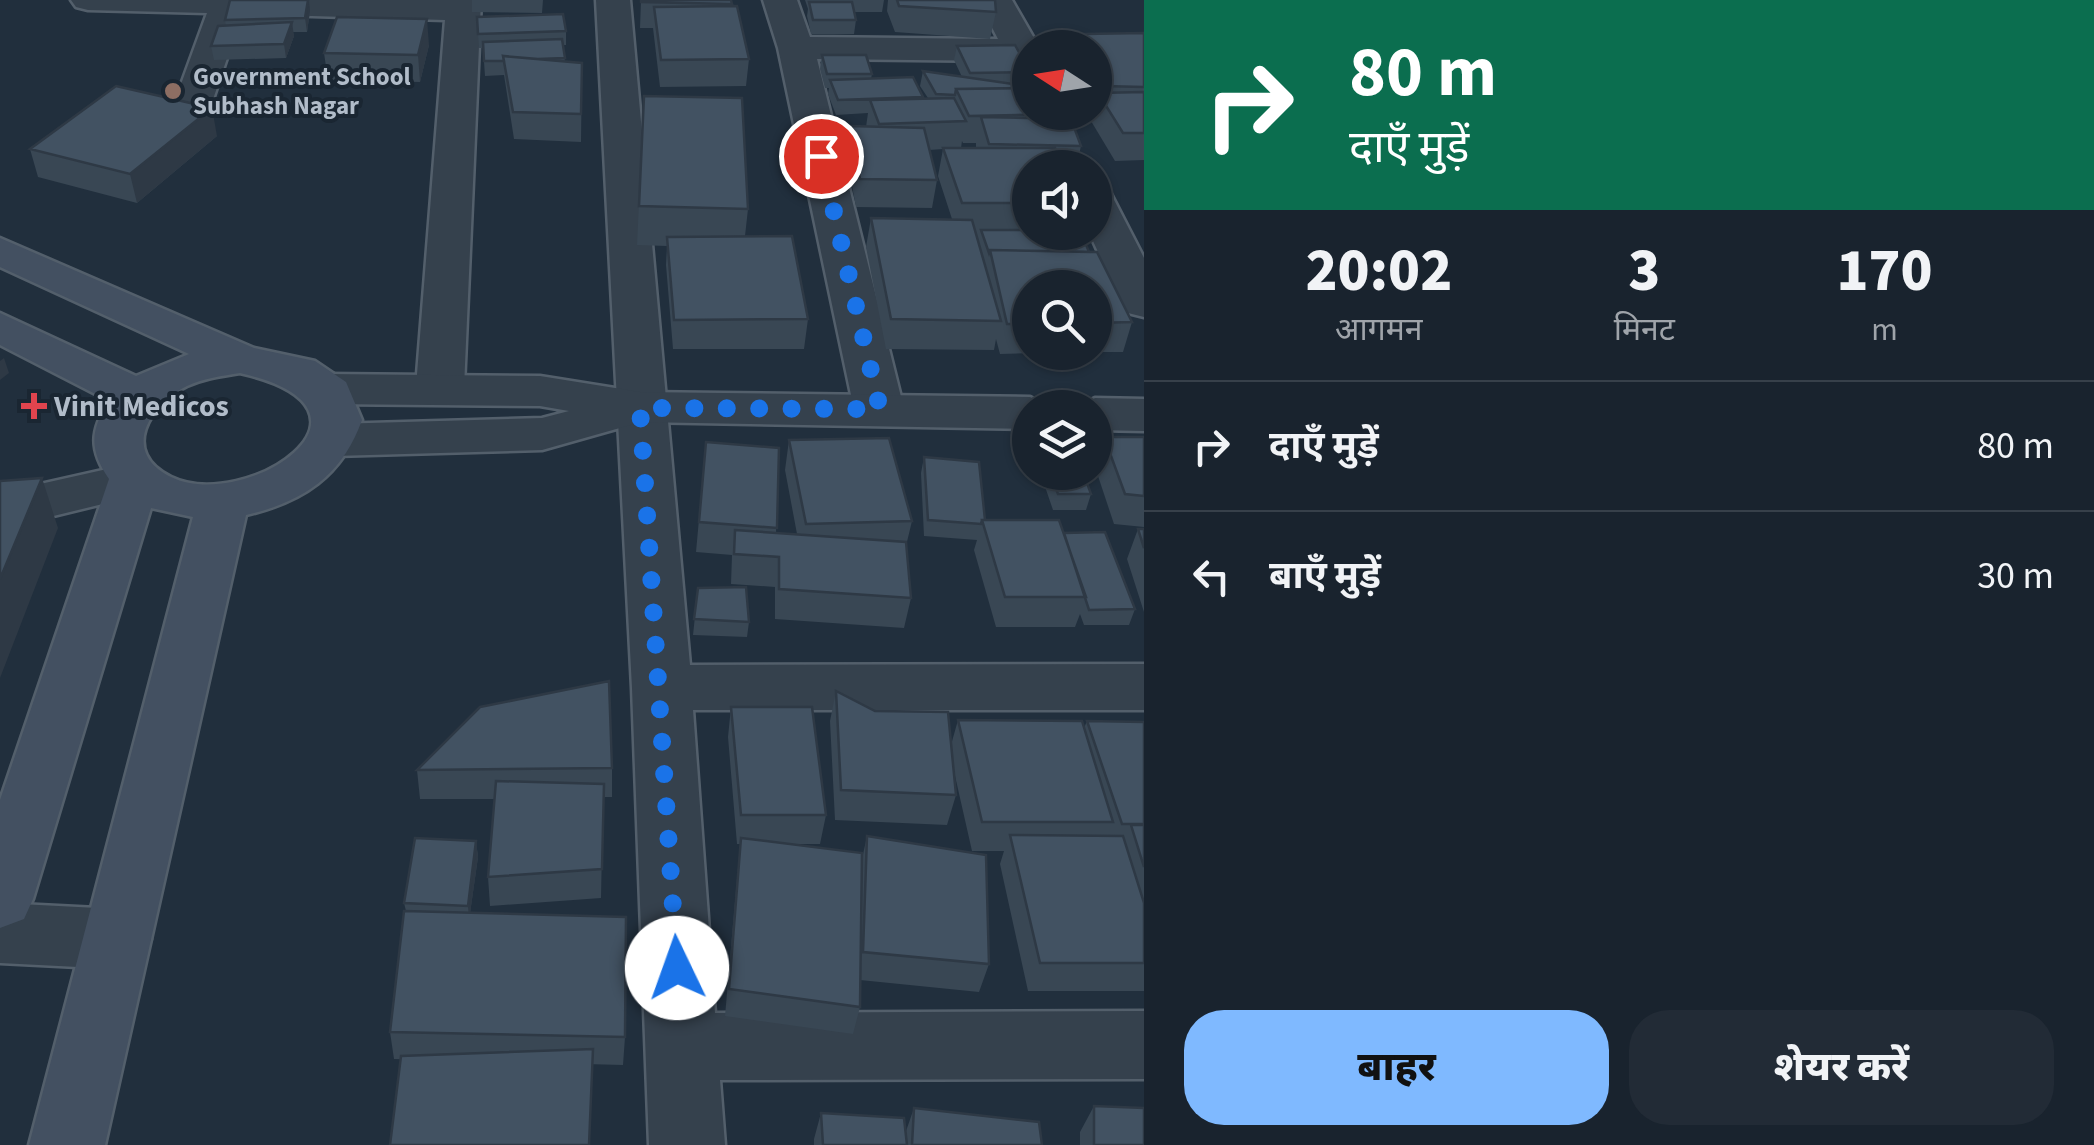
<!DOCTYPE html>
<html lang="hi">
<head>
<meta charset="utf-8">
<style>
	:root { --surface:#19232e; --page:#222b36; --text:#f1f3f6; --muted:#9fa4aa; --line:#37404a; --accent:#7fb9ff }
	body { margin:0; font-family:"Source Sans 3","Noto Sans Devanagari",sans-serif; background:var(--page); color:var(--text); height:100vh; display:flex; flex-direction:column; font-size:38px; white-space:nowrap }
	* { box-sizing:border-box; margin:0 }
	p { font-size:32px; color:var(--muted) }
	.icon { flex:none; width:55px; height:55px; fill:none; stroke:currentColor; stroke-width:2; stroke-linecap:round; stroke-linejoin:round }
	.map { position:relative; flex:1; overflow:hidden }
	.details { display:flex; flex-direction:column; background:var(--surface); width:950px }
	.details>* { flex:none }
	.guide { background:#0b6e4f; color:#fff; overflow:hidden }
	.needle { width:65px; rotate:282deg }
	.buttons { position:absolute; left:1012px; top:30px; display:grid; gap:20px }
	.buttons a { display:grid; place-items:center; width:100px; height:100px; border-radius:50%; background:var(--surface); box-shadow:0 2px 8px #0004,0 0 0 2px var(--line); font-size:50px }
	.pin { position:absolute; display:grid; place-items:center; width:85px; height:85px; color:#fff; margin:-42px; border:5px solid #fff; border-radius:50%; box-shadow:0 2px 10px #0007 }
	.me { position:absolute; width:110px; margin:-55px; rotate:357deg; stroke-linejoin:round; filter:drop-shadow(0 0 8px #0008) }
	.turn { display:flex; align-items:center; gap:35px; height:210px; padding:0 40px; font-size:45px }
	.turn .icon { width:130px; height:130px; stroke-width:2.5 }
	.turn b { display:block; font-size:70px; line-height:85px }
	.eta { display:flex; justify-content:space-evenly; align-items:center; height:170px; text-align:center }
	.eta b { font-size:60px; font-weight:800; line-height:70px }
	.cta { display:flex; gap:20px; margin-top:auto; padding:20px 40px }
	.cta a { flex:1; height:115px; border-radius:40px; background:var(--accent); color:#111; font-size:40px; font-weight:800; line-height:115px; text-align:center }
	.cta a+a { background:var(--page); color:var(--text) }
	ul { padding:0; list-style:none }
	li { display:flex; align-items:center; gap:30px; height:130px; padding:0 40px; border-top:2px solid var(--line) }
	li div { flex:1 }
	li b { display:block; font-size:38px }
	li em { font-style:normal }
	main { display:flex; flex:1; min-height:0 }
	.map>svg:first-child { display:block }
	.lines { fill:none; stroke-linecap:round; stroke-linejoin:round }
	.minor-casing { stroke:#535f6b; stroke-width:5 }
	.tertiary-casing { stroke:#535f6b; stroke-width:5 }
	.secondary-casing { stroke:#535f6b; stroke-width:5 }
	.minor { fill:#35414d; fill-rule:evenodd }
	.tertiary { fill:#35414d; fill-rule:evenodd }
	.secondary { fill:#435061; fill-rule:evenodd }
	.wall { fill:#394754; fill-rule:evenodd }
	.shaded-wall { fill:#2e3945 }
	.building { fill:#425262; stroke:#2e3945; stroke-width:2.5 }
	.route { stroke:#1a73e8; stroke-width:18; stroke-dasharray:0 32.4 }
	.education-dot { fill:#8d6e63; stroke:#1a2632; stroke-width:4 }
	.health-dot { fill:#e0444e; stroke:#1a2632; stroke-width:4 }
	.labels { text-anchor:middle; dominant-baseline:central; stroke-width:8; stroke-linejoin:round; paint-order:stroke }
	.far-poi-label { font-size:25px; font-weight:bold; fill:#b1bcc9; stroke:#1a2632; text-anchor:start }
	.poi-label { font-size:30px; font-weight:bold; fill:#b1bcc9; stroke:#1a2632; text-anchor:start }
</style>
</head>
<body>
<main>
<div class="map">
<svg width="1144" height="1145" viewBox="0 0 1144 1145">
	<rect width="100%" height="100%" fill="#212f3d"/>
	<g class="lines">
		<g class="minor-casing">
			<path id="minor" d="M71 0H481L464 387 457 398 440 402 423 398 416 387 445 20 242 14 206 120 201 128H173L168 120 207 13 88 10 76 7Z
				M596 0H630L690 665 1144 664V710H693L715 1013 1144 1011V1079L720 1080 725 1145H649L632 688Z
				M763 0H797L810 37 998 39 978 0H1012L1035 40 1046 48H1030V76L1017 73 1009 61 817 59 904 409 896 420 879 424 862 420 854 409 778 48Z
				M1095 189 1110 192 1144 258V317L1128 313 1121 303 1089 232H1095Z
				M134 463 152 468 160 480 152 492 0 529V493Z
				M0 903 117 909 141 918 151 939 141 960 117 969 0 963Z"/>
		</g>
		<g class="tertiary-casing">
			<path id="tertiary" d="M326 374 540 376 640 392 1030 397 1051 408H1030V429L641 422 542 450 334 456 316 451 309 440 316 429 334 424 542 418 569 411 540 406 326 404 309 400 302 389 309 378Z
				M1095 398 1144 399V431L1095 430V408H1075Z"/>
		</g>
		<g class="secondary-casing">
			<path id="secondary" d="M0 238 254 348 315 361 346 382 362 420C342 476 303 502 246 515L105 1145H29L193 517 151 508 33 899 24 919 0 928V800L109 479C89 450 90 430 109 401L0 345V313L136 376 189 354 0 267ZM240 373C403 410 245 513 171 477 120 452 149 405 187 386 204 378 222 376 240 373Z"/>
		</g>
		<use href="#minor" class="minor"/>
		<use href="#tertiary" class="tertiary"/>
		<use href="#secondary" class="secondary"/>
	</g>
	<path class="wall" d="M472 0H543L542 13 472 12Z
		M641 0H731V6L749 59 746 86 660 87 653 28H640Z
		M805 0H884L882 12H854L856 20 854 34H811L807 16 808 9Z
		M888 0H995L996 12 990 39 895 32 887 11Z
		M310 11 307 32H293L294 36 286 58 214 60 211 46 226 26 225 20Z
		M477 17 566 31V45H563L565 62 582 63 581 142 514 139 504 75 485 76 483 48H479Z
		M1144 33V160L1115 161 1091 121 1093 112H1095V48H1080L1084 34Z
		M429 45 420 82 328 80 324 53Z
		M957 46 1030 72 1026 86 1067 114 1066 119 1081 146 1076 168H1030V232L1089 252 1132 322 1123 352H1095V288H1030V352H1070L1000 354 996 339 994 350 886 349 866 247 871 218 952 219 938 176 943 149 929 150 937 180 932 208 856 207 846 154 850 126 866 127 868 113 836 115 828 94 829 88H825L820 69 822 55 872 74 871 79 923 98H928L920 86 923 71 962 77 954 60ZM962 141 963 143H976V148H961Z
		M644 96 748 209 745 236 808 319 804 349H673L666 265 667 246 637 245Z
		M217 136 137 203 38 177 30 149Z
		M1104 437H1144V527L1114 524 1095 467Z
		M789 440 912 521 906 546 911 598 904 628 775 619V587L731 584 732 555 696 552 706 442 779 448 776 533 797 534 785 470Z
		M924 457 985 520 1064 533 1135 609 1129 625H1084L1080 614 1075 627H996L974 550 977 540 924 536 921 473Z
		M1040 472H1083L1091 494 1086 510H1053Z
		M1138 529H1144V612L1127 559Z
		M698 588 749 622 747 637 693 635Z
		M836 691 875 711 951 745 958 720 1084 728 1087 721 1144 722V991H1028L1000 864 1004 851H972L953 767 956 795 947 825 835 820 830 721Z
		M731 707 826 815 820 844H788L862 859 867 836 989 964 979 992 860 980V1007L853 1034 725 1016 740 844H737L728 737Z
		M612 768V797H603L601 898 490 906 488 877 494 799H420L417 770Z
		M476 841 478 857 470 913 625 1037 623 1065 394 1059 390 1032 406 911 404 903Z
		M1094 1106 1144 1145H1080V1132Z
		M914 1108 1042 1145H814V1139L821 1113 905 1134Z"/>
	<path class="shaded-wall" d="M309 0 310 11 307 32 305 18Z
		M427 19 429 45 420 82 418 55Z
		M292 22 294 36 286 58 284 44Z
		M212 108 217 136 137 203 130 174Z
		M4 358 9 373 0 380V361Z
		M42 478 58 528 0 678V579Z
		M476 841 478 857 469 921 468 906Z"/>
	<path class="building" d="M230 0H308L305 18 225 20Z
		M641 0H731L732 4 641 2Z
		M897 0H995L996 12 899 6Z
		M809 2H852L856 20H813Z
		M737 6 749 59 661 60 654 7Z
		M563 14 566 31 478 34 477 17Z
		M337 17 427 19 418 55 324 53Z
		M292 22 284 44 211 46 218 26Z
		M1144 33V87L1102 86 1095 67V48H1088L1084 34Z
		M562 39 565 58 538 59 503 56 504 61H484L483 42Z
		M1015 45 1030 72 970 73 957 46Z
		M822 55H866L872 74H827Z
		M503 56 582 63 581 114 513 112Z
		M923 71 1026 86V88L956 89 955 95 936 94Z
		M913 77 923 97 838 100 830 80Z
		M116 86 212 108 130 174 30 149Z
		M1030 88V112H1066L1067 114 969 116 956 89Z
		M1144 92V133H1123L1098 93Z
		M644 96 742 98 748 209 639 206Z
		M954 98 966 121 879 124 870 100Z
		M981 117 1071 119 1081 146 989 144Z
		M850 126 924 128 937 180 860 179Z
		M943 148H1055L1064 168H1030V203H962Z
		M871 218 972 220 1001 321 891 319Z
		M981 230H1030V232H1081L1089 252 990 250 989 253Z
		M792 236 808 319 674 320 667 237Z
		M990 250 1097 252 1132 322 1095 323V288H1030V324H1007Z
		M1104 437H1144V496L1125 494Z
		M889 438 912 521 806 524 789 440Z
		M706 442 779 448 777 528 699 522Z
		M924 457 979 462 985 520H982L981 524 928 520Z
		M1050 472H1083L1091 494H1058Z
		M42 478 0 579V481Z
		M982 520H1059L1086 597H1005Z
		M1138 529H1144V548Z
		M735 530 906 542 911 598 779 589V557L734 554Z
		M1105 532 1135 609 1089 610 1064 533Z
		M746 587 749 622 694 619 698 588Z
		M609 681 612 768 417 770 480 707Z
		M836 691 875 711 948 712 956 795 841 790Z
		M731 707H812L826 815H741Z
		M958 720 1082 721 1113 822H982Z
		M1087 721 1144 722V824H1122Z
		M496 781 604 784 602 869 488 877Z
		M1131 825H1144V867Z
		M1010 835 1123 836 1144 903V963H1040Z
		M867 836 986 855 989 964 863 952Z
		M415 838 476 841 468 906 404 903Z
		M741 838 862 853 860 1007 729 989Z
		M404 911 626 917 625 1037 390 1032Z
		M593 1049 589 1145H390L401 1056Z
		M1094 1106 1144 1108V1145H1094Z
		M914 1108 1039 1122 1042 1145H912Z
		M821 1113 904 1118 907 1145H823Z"/>
	<g class="lines">
		<path class="route" d="M677 968 640 408 880 409 821 156"/>
	</g>
	<circle class="education-dot" cx="173" cy="91" r="10"/>
	<path class="health-dot" d="M29 391h10v10h10v10h-10v10h-10v-10h-10v-10h10z"/>
	<g class="labels">
		<g class="far-poi-label">
			<text x="193" y="77">Government School<tspan x="193" dy="29">Subhash Nagar</tspan></text>
		</g>
		<g class="poi-label">
			<text x="54" y="406">Vinit Medicos</text>
		</g>
	</g>
</svg>
<div class="buttons">
<a><svg class="needle" viewBox="-14 -14 28 28"><path d="M0-13l5 13h-10z" fill="#e53935"/><path d="M0 13l5-13h-10z" fill="#9fa4aa"/></svg></a>
<a><svg class="icon" aria-label="sound" viewBox="0 0 24 24"><path d="M4 9h4l5-4v14l-5-4H4zM17 9q2 3 0 6"/></svg></a>
<a><svg class="icon" aria-label="search" viewBox="0 0 24 24"><circle cx="10" cy="10" r="6"/><path d="M15 15l6 6"/></svg></a>
<a><svg class="icon" aria-label="layers" viewBox="0 0 24 24"><path d="M12 4l9 5-9 5-9-5zM3 14l9 5 9-5"/></svg></a>
</div>
<div class="pin" style="left:821px;top:156px;background:#d93025"><svg class="icon" aria-label="arrive" viewBox="0 0 24 24"><path d="M6 21V4h12l-3 4 3 4H6"/></svg></div>
<svg class="me" style="left:677px;top:968px" viewBox="-20 -20 40 40"><circle r="19" fill="#fff"/><path d="M0-13L10 11 0 6-10 11z" fill="#1a73e8"/></svg>
</div>
<section class="details">
<div class="guide">
<div class="turn"><svg class="icon" aria-label="right" viewBox="0 0 24 24"><path d="M7 20v-9h11M14 6l5 5-5 5"/></svg><div><b>80 m</b>दाएँ मुड़ें</div></div>
</div>
<div class="eta">
<div><b>20:02</b><p>आगमन</p></div>
<div><b>3</b><p>मिनट</p></div>
<div><b>170</b><p>m</p></div>
</div>
<ul>
<li><svg class="icon" aria-label="right" viewBox="0 0 24 24"><path d="M7 20v-9h11M14 6l5 5-5 5"/></svg><div><b>दाएँ मुड़ें</b></div><em>80 m</em></li>
<li><svg class="icon" aria-label="left" viewBox="0 0 24 24"><path d="M17 20v-9H6M10 6l-5 5 5 5"/></svg><div><b>बाएँ मुड़ें</b></div><em>30 m</em></li>
</ul>
<div class="cta"><a>बाहर</a><a>शेयर करें</a></div>
</section>
</main>
</body>
</html>
